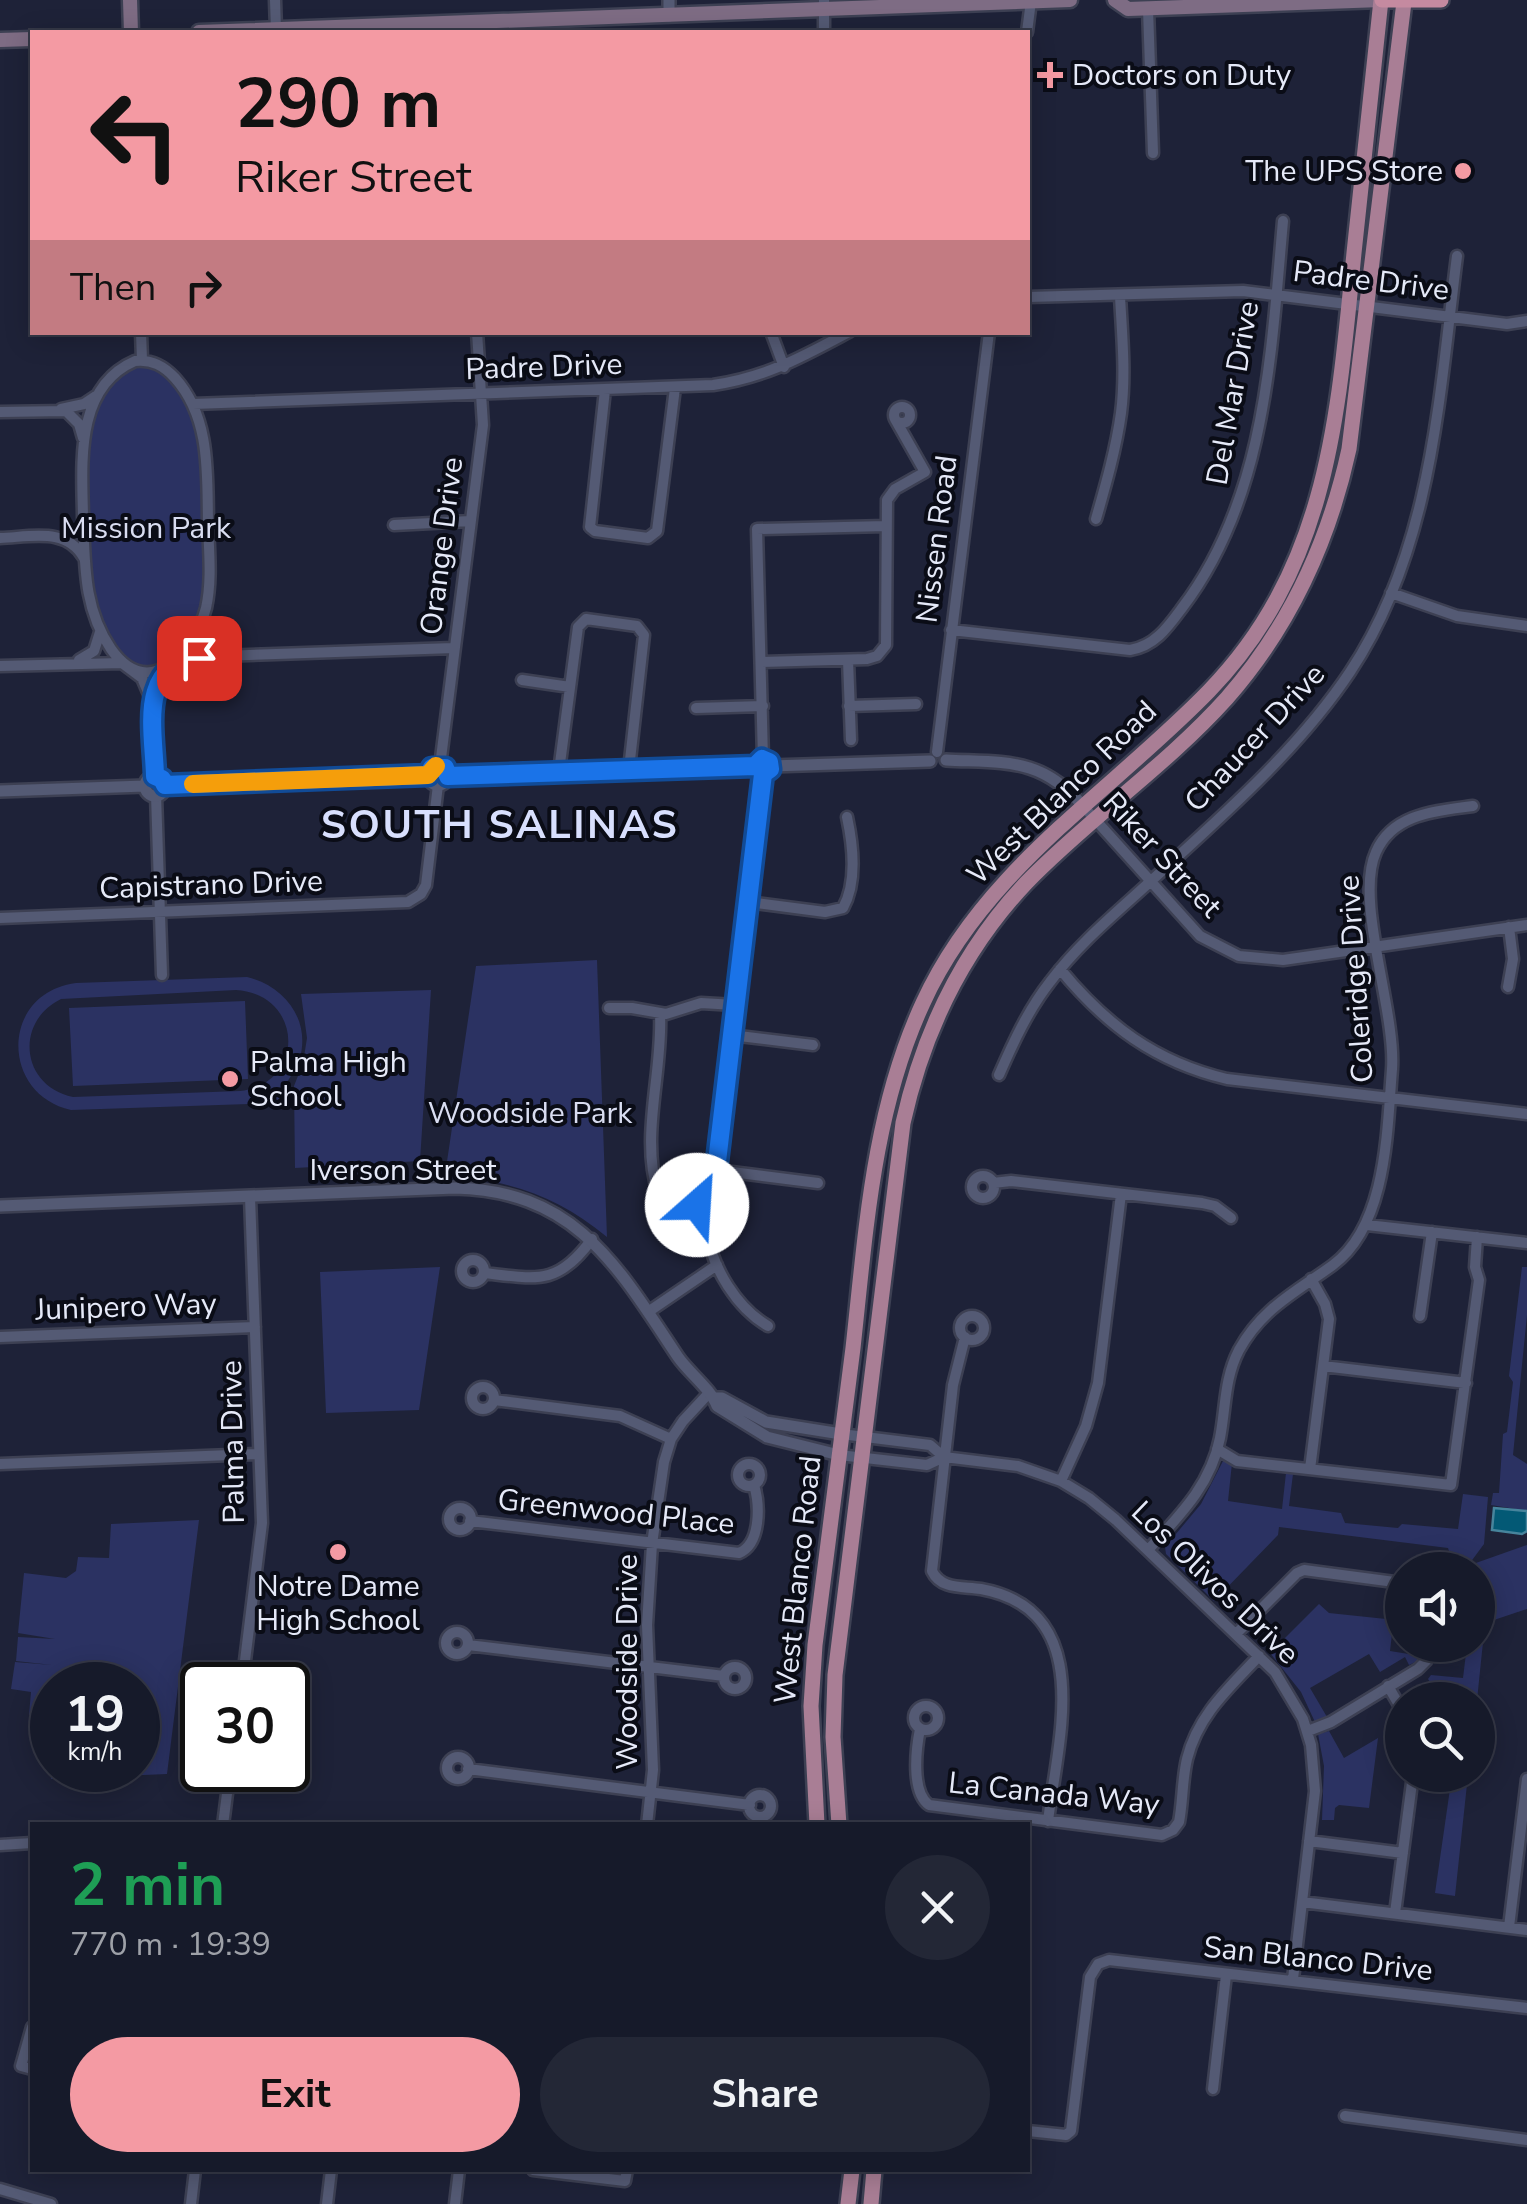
<!DOCTYPE html>
<html lang="en">
<head>
<meta charset="utf-8">
<style>
	:root { --surface:#161a2a; --page:#232736; --text:#f1f3f6; --muted:#9ea1a8; --line:#353847; --accent:#f49aa3 }
	body { margin:0; font-family:"Nunito Sans",sans-serif; background:var(--page); color:var(--text); height:100vh; display:flex; flex-direction:column; font-size:38px; white-space:nowrap }
	* { box-sizing:border-box; margin:0 }
	p { font-size:32px; color:var(--muted) }
	.icon { flex:none; width:55px; height:55px; fill:none; stroke:currentColor; stroke-width:2; stroke-linecap:round; stroke-linejoin:round }
	.map { position:relative; flex:1; overflow:hidden }
	.drawer { position:absolute; left:30px; top:1822px; width:1000px; height:350px; display:flex; flex-direction:column; background:var(--surface); border-radius:0px; box-shadow:0 5px 25px #0003,0 0 0 2px var(--line) }
	.drawer>* { flex:none }
	.top-card { position:absolute; left:30px; top:30px; width:1000px; height:305px; border-radius:0px; box-shadow:0 5px 25px #0003,0 0 0 2px var(--line); background:#f49aa3; color:#111; overflow:hidden }
	.buttons { position:absolute; left:1385px; top:1552px; display:grid; gap:20px }
	.buttons a { display:grid; place-items:center; width:110px; height:110px; border-radius:50%; background:var(--surface); box-shadow:0 5px 25px #0003,0 0 0 2px var(--line); font-size:50px }
	.speed { position:absolute; left:30px; top:1662px; display:flex; gap:20px; font-size:50px; font-weight:700; text-align:center }
	.speed>* { display:grid; place-content:center; width:130px; height:130px; border-radius:50%; background:var(--surface); box-shadow:0 5px 25px #0003,0 0 0 2px var(--line); line-height:1 }
	.speed small { font-size:25px; font-weight:400 }
	.speed .limit { border:5px solid #111; border-radius:15px; background:#fff; color:#111 }
	.pin { position:absolute; display:grid; place-items:center; width:85px; height:85px; color:#fff; margin:-42px; border-radius:20px; box-shadow:0 5px 15px #0006 }
	.me { position:absolute; width:110px; margin:-55px; rotate:26deg; stroke-linejoin:round; filter:drop-shadow(0 0 8px #0008) }
	.turn { display:flex; align-items:center; gap:35px; height:210px; padding:0 40px; font-size:45px }
	.turn .icon { width:130px; height:130px; stroke-width:2.5 }
	.turn b { display:block; font-size:70px; line-height:85px }
	.then { display:flex; align-items:center; height:95px; padding:0 40px; background:#0003; gap:20px; font-size:38px }
	.round { display:grid; place-items:center; flex:none; width:105px; height:105px; border-radius:52px; background:var(--page) }
	.summary { display:flex; align-items:center; justify-content:space-between; height:170px; padding:0 40px }
	h1 { font-size:60px; font-weight:700; line-height:75px; color:#1e9e55 }
	.primary-button { display:flex; gap:20px; margin-top:auto; padding:20px 40px }
	.primary-button a { flex:1; height:115px; border-radius:60px; background:var(--accent); color:#111; font-size:40px; font-weight:700; line-height:115px; text-align:center }
	.primary-button a+a { background:var(--page); color:var(--text) }
	.map>svg:first-child { display:block }
	.green { fill:#2b3262; fill-rule:evenodd }
	.water { fill:#035975; stroke:#47849c; stroke-width:2.5 }
	.lines { fill:none; stroke-linecap:round; stroke-linejoin:round }
	.minor-casing { stroke:#3d4053; stroke-width:15 }
	.tertiary-casing { stroke:#3d4053; stroke-width:16 }
	.secondary-casing { stroke:#3d4053; stroke-width:19 }
	.primary-casing { stroke:#3d4053; stroke-width:20 }
	.trunk-casing { stroke:#3d4053; stroke-width:20 }
	.minor { stroke:#545a74; stroke-width:10 }
	.tertiary { stroke:#545a74; stroke-width:11 }
	.secondary { stroke:#7e6c84; stroke-width:14 }
	.primary { stroke:#a97e95; stroke-width:15 }
	.trunk { stroke:#c58aa0; stroke-width:15 }
	.route-casing { stroke:#114b97; stroke-width:25 }
	.route { stroke:#1a73e8; stroke-width:18 }
	.slow { stroke:#f59e0b; stroke-width:18 }
	.poi-dot { fill:#f49aa3; stroke:#0a0c16; stroke-width:4 }
	.labels { text-anchor:middle; dominant-baseline:central; stroke-width:8; stroke-linejoin:round; paint-order:stroke }
	.poi-label { font-size:30px; fill:#e5e9f8; stroke:#0a0c16; text-anchor:start }
	.street-label { font-size:30px; fill:#e5e9f8; stroke:#0a0c16 }
	.park-label { font-size:30px; fill:#d9ddf1; stroke:#0a0c16 }
	.district-label { font-size:40px; font-weight:bold; letter-spacing:2.5px; fill:#d8dffd; stroke:#0a0c16 }
</style>
</head>
<body>
<div class="map">
<svg width="1527" height="2204" viewBox="0 0 1527 2204">
	<rect width="100%" height="100%" fill="#1e2238"/>
	<path class="green" d="M135 361 171 374 201 429 206 606 174 665 141 670 117 656 94 615 81 459 98 394Z
		M597 960 607 1237C558 1196 508 1180 445 1175L476 966Z
		M247 977C285 986 312 1021 299 1061 293 1078 280 1085 281 1103L71 1110C0 1094 0 993 76 983ZM236 990C303 994 307 1083 240 1091L73 1097C21 1086 14 1022 61 999Z
		M431 990 420 1161 295 1168 294 1086 303 1063 307 1038 301 994Z
		M245 1001 248 1079 73 1086 69 1008Z
		M440 1267 419 1410 326 1413 320 1272Z
		M1522 1267H1527V1315L1513 1455 1527 1464V1511L1491 1505 1493 1493H1499L1503 1434 1507 1432 1513 1382 1509 1376Z
		M1223 1461 1232 1463 1228 1501 1282 1509 1286 1473 1293 1474 1289 1506 1341 1513 1345 1523 1398 1528 1402 1524 1458 1529 1463 1494 1488 1497 1484 1544 1467 1567 1468 1570H1451L1452 1560 1448 1548 1279 1527 1278 1535 1214 1601 1166 1554 1165 1547 1201 1504Z
		M199 1520 167 1774 51 1779 49 1743H52V1770H138V1685H52V1717L29 1715 31 1692 11 1689 15 1662 52 1665 16 1661 18 1637 55 1639 18 1633 24 1573 66 1578 76 1571 78 1557 109 1558 111 1524Z
		M1527 1545V1609L1485 1623 1477 1700H1443L1428 1679 1431 1675 1463 1678 1467 1645H1478V1595L1484 1593 1473 1564Z
		M1390 1598 1396 1599 1390 1651 1421 1656 1420 1660 1409 1665 1405 1657 1380 1672 1369 1654 1310 1688 1327 1717 1315 1722 1301 1692 1270 1653 1319 1604 1329 1613 1386 1619Z
		M1329 1731 1344 1758 1378 1738 1369 1808 1339 1805 1335 1808 1334 1820H1322L1324 1766 1318 1734Z
		M1452 1775H1468L1455 1896 1435 1893Z"/>
	<path class="water" d="M1494 1508 1527 1511V1531L1522 1534 1492 1530Z"/>
	<g class="lines">
		<g class="minor-casing">
			<path id="minor" d="M275 0 276 30
				M824 0V32
				M1148 9 1153 153
				M1027 32 1031 1
				M1028 297 1243 291 1507 324 1527 321
				M141 332 142 360
				M771 332 784 367
				M135 361C152 359 164 366 175 378 211 418 207 474 208 524 209 552 212 581 206 608 194 652 149 703 111 649 83 608 85 563 83 516 82 462 75 387 135 361Z
				M605 390 590 527 595 531 648 538 657 531 675 388
				M193 404 713 385C767 377 802 357 849 332
				M894 415a8 8 0 1 1 16 0a8 8 0 1 1-16 0Z
				M61 409 84 404 96 396
				M0 412 66 411 79 424 83 438
				M1096 519C1106 484 1116 449 1121 413 1126 374 1122 335 1120 296
				M394 525 470 521
				M0 538C31 537 67 527 84 558
				M1391 593 1457 616 1527 626
				M201 623 203 644 215 655
				M951 630 1130 650C1155 646 1168 627 1182 608 1266 498 1271 354 1283 221
				M79 660 94 651 100 632
				M848 660 851 740
				M761 662 867 659 877 656 886 645 887 500 895 489 925 472 895 419
				M0 666 122 663 142 678 151 699
				M522 680 570 687
				M849 706 916 704
				M696 708 763 706
				M937 752 989 332
				M763 759 757 529 886 526
				M440 766 483 425 477 332
				M559 771 578 627 586 619 637 626 644 635 629 769
				M763 774 707 1233C713 1269 737 1308 768 1326
				M155 776 156 687 166 672 180 662 221 656 454 648
				M156 795 162 975
				M1083 806 1200 936 1239 956 1283 960 1527 925
				M748 902 825 912 843 908C857 883 853 845 847 817
				M0 918 408 902 421 894 426 885 438 785
				M1060 969C1106 1025 1155 1062 1227 1079L1527 1114
				M1508 987 1513 959 1509 927
				M609 1008H632L666 1014 701 1003 735 1005
				M660 1014C663 1072 640 1136 658 1193 664 1209 675 1225 684 1241
				M731 1035 813 1045
				M999 1075C1013 1043 1028 1010 1050 982 1079 943 1116 913 1152 880 1221 817 1298 750 1350 672 1432 549 1439 397 1457 256
				M716 1170 818 1183
				M972 1187a11 11 0 1 1 22 0a11 11 0 1 1-22 0Z
				M993 1183 1011 1181 1202 1203 1215 1206 1231 1218
				M666 1210 710 1203
				M1367 1225 1527 1243
				M462 1271a11 11 0 1 1 22 0a11 11 0 1 1-22 0Z
				M484 1273C537 1279 558 1286 592 1239
				M648 1312 717 1265
				M1420 1316 1432 1232
				M960 1328a12 12 0 1 1 24 0a12 12 0 1 1-24 0Z
				M0 1337 255 1327
				M965 1337 953 1385 932 1571C941 1590 963 1586 981 1589 1097 1610 1058 1739 1048 1821
				M1323 1366 1466 1383
				M472 1398a11 11 0 1 1 22 0a11 11 0 1 1-22 0Z
				M494 1400 620 1416 671 1439
				M841 1434 930 1445 944 1457
				M1217 1449 1237 1461 1451 1485 1479 1280 1475 1267 1477 1237
				M839 1455 927 1465 944 1457 1018 1466 1061 1481 1089 1498 1116 1520 1275 1672 1303 1719 1311 1745 1315 1791 1293 1979
				M0 1464 259 1454
				M738 1475a11 11 0 1 1 22 0a11 11 0 1 1-22 0Z
				M1310 1469 1329 1319 1325 1304 1311 1279
				M1061 1481 1086 1426 1098 1383 1121 1194
				M449 1519a11 11 0 1 1 22 0a11 11 0 1 1-22 0Z
				M470 1521 739 1553C761 1544 760 1505 754 1485
				M1148 1550C1179 1516 1211 1485 1220 1438 1226 1407 1224 1379 1239 1350 1262 1308 1296 1292 1333 1265 1387 1225 1387 1131 1392 1069 1396 1010 1354 900 1376 852 1393 813 1437 811 1473 806
				M446 1643a11 11 0 1 1 22 0a11 11 0 1 1-22 0Z
				M1236 1634 1297 1573 1304 1570 1402 1583
				M468 1645 724 1676
				M724 1678a11 11 0 1 1 22 0a11 11 0 1 1-22 0Z
				M242 1685 262 1523 250 1197
				M1388 1686 1402 1710
				M914 1718a12 12 0 1 1 24 0a12 12 0 1 1-24 0Z
				M920 1729C916 1749 911 1792 929 1805L1162 1835 1173 1830 1179 1822C1183 1802 1182 1780 1187 1759 1198 1715 1229 1688 1259 1656
				M1308 1731 1331 1722 1418 1669 1426 1661 1429 1645
				M447 1768a11 11 0 1 1 22 0a11 11 0 1 1-22 0Z
				M468 1769 750 1805
				M749 1806a11 11 0 1 1 22 0a11 11 0 1 1-22 0Z
				M223 1825 230 1770
				M647 1825 653 1770 647 1625 652 1544 664 1462 671 1439 683 1421 709 1393
				M1309 1841 1403 1853
				M0 1845 32 1843
				M1302 1902 1527 1930
				M1395 1913 1413 1775
				M1509 1927 1527 1779
				M32 2027 21 2066 32 2069
				M1213 2089 1226 1975
				M1345 2116 1527 2140
				M1028 2131 1066 2135 1071 2131 1090 1977 1098 1964 1109 1960 1527 2008
				M533 2170 625 2181 627 2170
				M0 2189 51 2204
				M191 2204 195 2170
				M327 2204 331 2170
				M455 2204 459 2170"/>
		</g>
		<g class="tertiary-casing">
			<path id="tertiary" d="M669 0V16
				M946 760C1006 763 1041 757 1083 806
				M428 775a10 10 0 1 1 20 0a10 10 0 1 1-20 0Z
				M771 766 930 761
				M448 776 755 766
				M145 786a10 10 0 1 1 20 0a10 10 0 1 1-20 0Z
				M165 785 429 775
				M0 791 145 786
				M0 1206 455 1188C577 1191 618 1267 678 1357 689 1373 711 1389 717 1406L767 1437 839 1455
				M714 1398H722L766 1422 841 1434"/>
		</g>
		<g class="secondary-casing">
			<path id="secondary" d="M130 0 131 32
				M1115 0 1128 9 1381 0
				M199 32 1070 0
				M0 40 32 39"/>
		</g>
		<g class="primary-casing">
			<path id="primary" d="M817 1825 811 1706 815 1645C828 1546 841 1447 853 1348 866 1230 873 1111 923 1003 984 869 1110 793 1209 691 1329 567 1338 415 1354 253 1363 169 1372 84 1381 0
				M839 1825 833 1737 835 1675 903 1123C923 1033 962 951 1026 883 1089 818 1166 766 1227 698 1290 626 1329 541 1349 449L1404 2
				M848 2204 852 2170
				M871 2204 874 2170"/>
		</g>
		<g class="trunk-casing">
			<path id="trunk" d="M1382 0H1441"/>
		</g>
		<use href="#minor" class="minor"/>
		<use href="#tertiary" class="tertiary"/>
		<use href="#secondary" class="secondary"/>
		<use href="#primary" class="primary"/>
		<use href="#trunk" class="trunk"/>
	</g>
	<g class="lines">
		<g class="route-casing">
			<path id="route" d="M199 658C137 665 154 731 155 776L162 779 165 785 428 775 432 768H445L448 776 755 766 762 759 769 762 770 769 763 774 716 1170 710 1203 697 1205"/>
		</g>
		<use href="#route" class="route"/>
		<path class="slow" d="M193 784 428 775 436 766"/>
	</g>
	<g class="poi-dot">
		<path d="M1045 60h10v10h10v10h-10v10h-10v-10h-10v-10h10z"/>
		<circle cx="1463" cy="171" r="10"/>
		<circle cx="230" cy="1079" r="10"/>
		<circle cx="338" cy="1552" r="10"/>
	</g>
	<g class="labels">
		<g class="poi-label">
			<text x="1072" y="75">Doctors on Duty</text>
			<text x="1443" y="171" text-anchor="end">The UPS Store</text>
			<text x="250" y="1062">Palma High<tspan x="250" dy="34">School</tspan></text>
			<text x="338" y="1586" text-anchor="middle">Notre Dame<tspan x="338" dy="34">High School</tspan></text>
		</g>
		<g class="street-label">
			<text transform="translate(1371 281) rotate(7)">Padre Drive</text>
			<text transform="translate(544 367) rotate(-2)">Padre Drive</text>
			<text transform="translate(1233 393) rotate(-80)">Del Mar Drive</text>
			<text transform="translate(937 539) rotate(-83)">Nissen Road</text>
			<text transform="translate(442 546) rotate(-83)">Orange Drive</text>
			<text transform="translate(1255 738) rotate(-47)">Chaucer Drive</text>
			<text transform="translate(1062 793) rotate(-44)">West Blanco Road</text>
			<text transform="translate(1162 855) rotate(47)">Riker Street</text>
			<text transform="translate(211 885) rotate(-2)">Capistrano Drive</text>
			<text transform="translate(1356 979) rotate(-94)">Coleridge Drive</text>
			<text x="403" y="1170">Iverson Street</text>
			<text transform="translate(126 1307) rotate(-2)">Junipero Way</text>
			<text transform="translate(233 1442) rotate(-91)">Palma Drive</text>
			<text transform="translate(616 1512) rotate(6)">Greenwood Place</text>
			<text transform="translate(798 1580) rotate(-84)">West Blanco Road</text>
			<text transform="translate(1215 1583) rotate(44)">Los Olivos Drive</text>
			<text transform="translate(627 1662) rotate(-90)">Woodside Drive</text>
			<text transform="translate(1054 1794) rotate(6)">La Canada Way</text>
			<text transform="translate(1318 1959) rotate(6)">San Blanco Drive</text>
		</g>
		<g class="park-label">
			<text x="146" y="528">Mission Park</text>
			<text x="530" y="1113">Woodside Park</text>
		</g>
		<g class="district-label">
			<text x="500" y="825">SOUTH SALINAS</text>
		</g>
	</g>
</svg>
<div class="buttons">
<a><svg class="icon" aria-label="sound" viewBox="0 0 24 24"><path d="M4 9h4l5-4v14l-5-4H4zM17 9q2 3 0 6"/></svg></a>
<a><svg class="icon" aria-label="search" viewBox="0 0 24 24"><circle cx="10" cy="10" r="6"/><path d="M15 15l6 6"/></svg></a>
</div>
<div class="speed"><div>19<small>km/h</small></div><div class="limit">30</div></div>
<div class="pin" style="left:199px;top:658px;background:#d93025"><svg class="icon" aria-label="arrive" viewBox="0 0 24 24"><path d="M6 21V4h12l-3 4 3 4H6"/></svg></div>
<svg class="me" style="left:697px;top:1205px" viewBox="-20 -20 40 40"><circle r="19" fill="#fff"/><path d="M0-13L10 11 0 6-10 11z" fill="#1a73e8"/></svg>
<div class="top-card">
<div class="turn"><svg class="icon" aria-label="left" viewBox="0 0 24 24"><path d="M17 20v-9H6M10 6l-5 5 5 5"/></svg><div><b>290 m</b>Riker Street</div></div>
<div class="then">Then<svg class="icon" aria-label="right" viewBox="0 0 24 24"><path d="M7 20v-9h11M14 6l5 5-5 5"/></svg></div>
</div>
<section class="drawer">
<div class="summary"><div><h1>2 min</h1><p>770 m · 19:39</p></div><a class="round"><svg class="icon" aria-label="close" viewBox="0 0 24 24"><path d="M6 6l12 12M18 6L6 18"/></svg></a></div>
<div class="primary-button"><a>Exit</a><a>Share</a></div>
</section>
</div>
</body>
</html>
